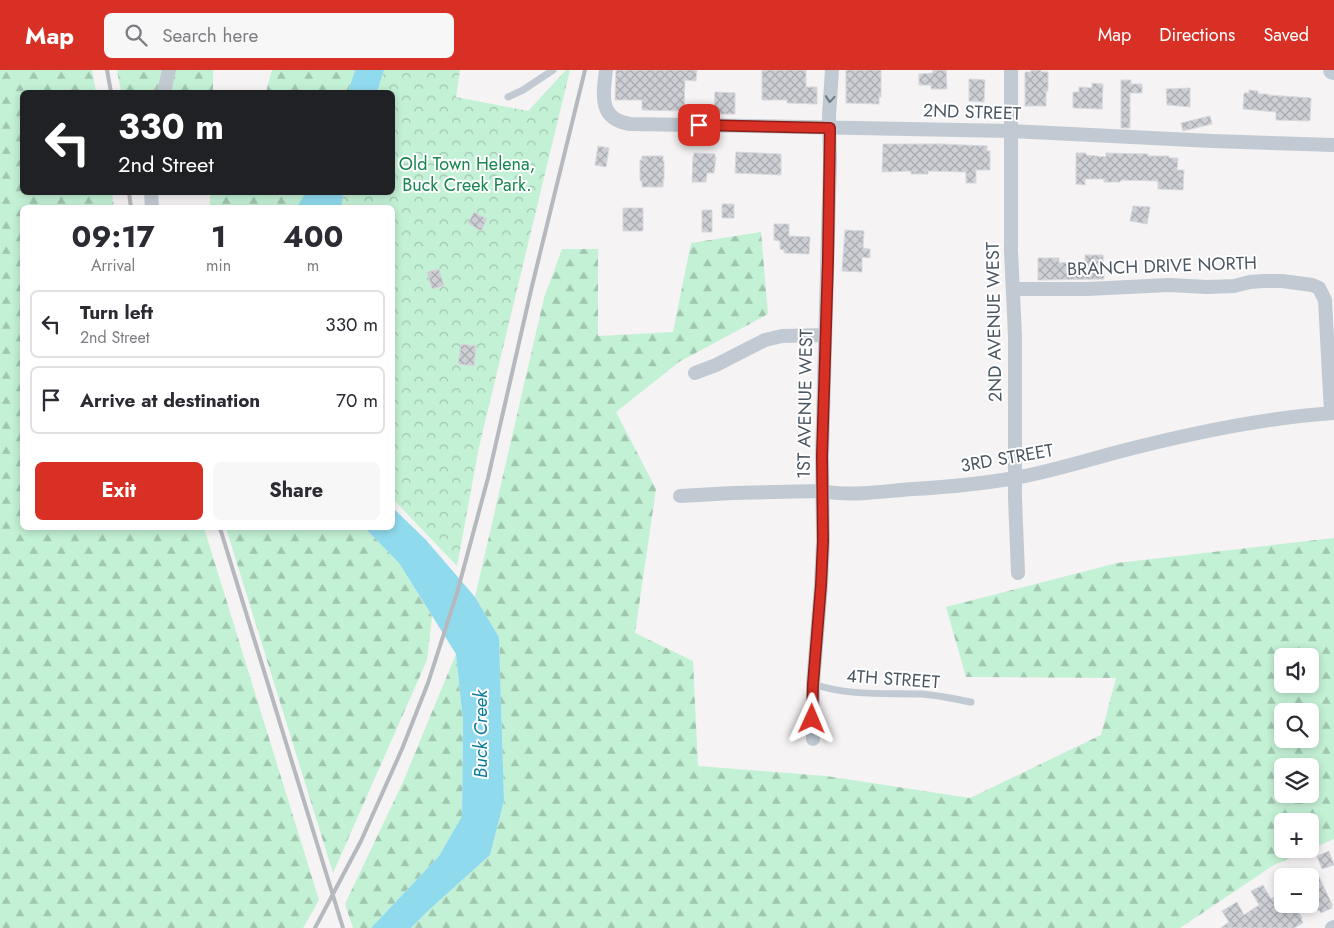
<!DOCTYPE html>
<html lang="en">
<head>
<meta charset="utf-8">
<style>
	:root { --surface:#fff; --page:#f7f7f7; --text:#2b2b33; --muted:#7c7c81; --line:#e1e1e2; --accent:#d93025 }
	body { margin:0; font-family:Jost,sans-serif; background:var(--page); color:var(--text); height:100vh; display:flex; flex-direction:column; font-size:19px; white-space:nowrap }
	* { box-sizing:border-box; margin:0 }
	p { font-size:16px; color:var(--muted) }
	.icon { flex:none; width:28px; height:28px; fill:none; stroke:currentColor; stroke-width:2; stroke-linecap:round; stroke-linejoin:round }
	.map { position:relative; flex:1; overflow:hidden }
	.drawer { position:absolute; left:20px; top:135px; width:375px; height:325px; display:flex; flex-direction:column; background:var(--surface); border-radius:8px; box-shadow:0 2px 8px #0003 }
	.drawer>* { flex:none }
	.hud { position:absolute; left:20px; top:20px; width:375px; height:105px; border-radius:8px; box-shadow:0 2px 8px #0003; background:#202124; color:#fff; overflow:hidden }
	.controls { position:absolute; left:1274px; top:578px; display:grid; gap:10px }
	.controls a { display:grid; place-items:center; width:45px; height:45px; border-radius:8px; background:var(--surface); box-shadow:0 2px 8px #0003; font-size:25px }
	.pin { position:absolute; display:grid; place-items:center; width:42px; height:42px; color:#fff; margin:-21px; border-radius:10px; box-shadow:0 2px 8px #0006 }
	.me { position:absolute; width:55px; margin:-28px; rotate:1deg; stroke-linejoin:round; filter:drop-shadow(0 0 4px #0008) }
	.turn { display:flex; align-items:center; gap:18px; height:105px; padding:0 15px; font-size:22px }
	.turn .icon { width:65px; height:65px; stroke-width:2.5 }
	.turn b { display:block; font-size:35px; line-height:42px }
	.eta { display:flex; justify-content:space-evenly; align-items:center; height:85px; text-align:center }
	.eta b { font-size:30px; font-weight:700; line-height:35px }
	.button { display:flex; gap:10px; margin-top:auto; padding:10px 15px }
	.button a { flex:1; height:58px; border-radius:8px; background:var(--accent); color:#fff; font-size:20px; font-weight:700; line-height:58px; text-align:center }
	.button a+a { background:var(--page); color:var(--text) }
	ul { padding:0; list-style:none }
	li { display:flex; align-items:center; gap:15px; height:68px; margin:0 10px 8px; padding:0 5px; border:2px solid var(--line); border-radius:8px }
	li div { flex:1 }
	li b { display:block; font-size:19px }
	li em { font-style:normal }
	header { display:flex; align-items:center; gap:30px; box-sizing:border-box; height:70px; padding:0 25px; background:var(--accent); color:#fff }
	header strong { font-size:24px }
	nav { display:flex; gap:28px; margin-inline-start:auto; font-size:18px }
	.search { width:350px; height:45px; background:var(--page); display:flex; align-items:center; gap:12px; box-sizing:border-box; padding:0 18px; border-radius:8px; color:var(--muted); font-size:19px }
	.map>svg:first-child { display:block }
	.forest { fill:url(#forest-firs); fill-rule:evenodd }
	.park { fill:url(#park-crowns) }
	.water { fill:#90daee }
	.building { fill:url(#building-cross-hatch); stroke:#d7d9de }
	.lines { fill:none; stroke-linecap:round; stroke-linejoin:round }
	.service { stroke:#c1cad2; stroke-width:7 }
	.minor { stroke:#c1cad2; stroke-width:14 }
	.secondary { stroke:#c1cbd6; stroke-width:20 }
	.rail { stroke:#b5b8bd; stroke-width:4 }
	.oneway { stroke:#6e7983 }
	.route-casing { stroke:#8d1f18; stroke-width:12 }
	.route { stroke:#d93025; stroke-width:9 }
	.labels { text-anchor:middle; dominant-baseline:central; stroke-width:4; stroke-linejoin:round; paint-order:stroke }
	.street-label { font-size:18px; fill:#4a5661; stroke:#fff }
	.park-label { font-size:18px; fill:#17864f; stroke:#fff }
	.water-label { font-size:19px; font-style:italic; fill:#0c7c9b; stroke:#fff }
</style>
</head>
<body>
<header>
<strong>Map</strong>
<div class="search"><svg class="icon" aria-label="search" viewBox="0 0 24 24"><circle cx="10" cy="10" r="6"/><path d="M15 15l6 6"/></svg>Search here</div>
<nav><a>Map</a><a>Directions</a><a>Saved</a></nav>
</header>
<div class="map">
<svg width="1334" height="858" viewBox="0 0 1334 858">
	<defs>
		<pattern id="forest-firs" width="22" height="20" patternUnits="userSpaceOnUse" patternTransform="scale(1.25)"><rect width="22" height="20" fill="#c3f1d5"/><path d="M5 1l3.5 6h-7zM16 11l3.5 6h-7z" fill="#a0c6b0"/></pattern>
		<pattern id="park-crowns" width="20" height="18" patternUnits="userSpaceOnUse" patternTransform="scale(1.25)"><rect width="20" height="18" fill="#c3f1d5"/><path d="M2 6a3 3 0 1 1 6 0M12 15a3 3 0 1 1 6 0" fill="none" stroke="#a0c6b0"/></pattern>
		<pattern id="building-cross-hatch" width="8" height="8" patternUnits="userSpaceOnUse" patternTransform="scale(1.25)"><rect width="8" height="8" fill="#cdcfd5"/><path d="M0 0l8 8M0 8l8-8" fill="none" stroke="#a8abb0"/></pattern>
	</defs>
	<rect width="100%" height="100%" fill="#f5f3f3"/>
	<path class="forest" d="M0 0H92L96 22H22V122L112 123 114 137 22 138V458H204L319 830 303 858H0Z
		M117 0H164L160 22H121Z
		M174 0H213V22H170Z
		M272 0H355L348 22H266Z
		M210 123H306L297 138 210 137Z
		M761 162 768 244 679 292 616 342 656 419 635 563 693 591 698 696 826 706 970 728 1101 665 1116 608 966 607 946 537 1117 493 1334 468V769L1274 795 1180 858H411L430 839 490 785 504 731 499 567 475 527 544 228 562 179H598V266L673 262 691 173ZM1282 586H1310V614H1282ZM1282 641H1310V669H1282ZM1282 696H1310V724H1282ZM1282 751H1310V779H1282Z
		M226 458H365L399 493 432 546 427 590 333 803Z
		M456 584 463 651 462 746 439 786 371 858H353L345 834 403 712Z"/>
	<path class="park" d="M384 0H460L456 27 528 41 566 0H570L479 377 457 496 393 429 392 138H341L344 123 392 122V22H377Z"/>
	<path class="water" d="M355 0H384L377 22H348Z
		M306 122H344V123L341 137H297Z
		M393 438 426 470 475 527 499 567 504 731 490 785 430 839 411 858H371L439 786 462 746 463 651 456 584 399 493 365 458H392Z"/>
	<path class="building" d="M616 0H697L696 11 685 10 684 41 642 40V30H615Z
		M762 0H806V17H817V34L787 33V30H762Z
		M846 0H881V27H879V34L846 33Z
		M933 0H946L947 19H931V15H919V4L933 3Z
		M1031 0H1041V2H1048V21H1046V36H1025V2H1031Z
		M969 9 985 10 984 32 969 31Z
		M1121 10H1131V14H1142V23H1130V58H1121Z
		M1092 13 1103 14 1102 39 1073 38V22H1079V17L1092 18Z
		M1190 18V37L1167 35 1166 19Z
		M1249 20 1258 21V24H1268V25L1311 28 1310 50 1309 51 1276 50V42L1243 39 1244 23H1249Z
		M715 22 735 23V44H714Z
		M1210 46 1212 54 1183 61 1181 53Z
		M883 74H942L987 76V81H990V100H976V113H966V102L928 101V104H911V101L882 102Z
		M598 76 609 78 606 97 595 95Z
		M736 82 781 84V105L735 103Z
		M694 83 715 84V87H716L714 103H707L706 112H692L693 86H694Z
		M1076 83H1086V85L1106 87V83L1148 84V86H1169V88H1178L1177 100H1184L1183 120 1158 119V111L1121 110 1120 112H1104V109H1085V115L1076 114Z
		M642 86H663V91H664V110H663V117H642V111H640V90H642Z
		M722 134H734V148H722Z
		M1133 136 1150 137 1147 154 1130 151Z
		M623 138H643V161H623Z
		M702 140H712V162H702Z
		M474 142 487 149 481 161 468 153Z
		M774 154H789V166L810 167 809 184 784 183V180L780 179V171L774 170Z
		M845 160 864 161 863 178 870 179V188L862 187V202L842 201Z
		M1085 185H1103L1104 209 1038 210V188H1059V193L1085 192Z
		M439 199 444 216 432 219 427 202Z
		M461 274 476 276 474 296 458 294Z
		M1329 781 1334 795 1322 799 1317 786Z
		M1317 803 1332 834V838L1321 843 1319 840 1318 841 1310 824V806Z
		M1263 815 1271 829 1282 822V834H1294L1302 848 1301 849 1303 853 1294 858H1221L1229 852 1222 841 1237 832 1244 845 1259 835 1251 821Z"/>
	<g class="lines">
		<path class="service" d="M508 27 523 20 553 0
			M813 614C849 626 883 623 921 624 938 625 955 629 971 632"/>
		<path class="minor" d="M606 0C603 25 598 49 630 54L856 58 1011 61 1212 71 1334 75
			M1011 0V181L1015 266V428L1018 503
			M164 22 169 0
			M151 122 152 138
			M1013 219H1087L1169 215 1207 217 1234 216 1250 212 1264 211H1282L1312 215 1319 218 1325 230 1331 343
			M695 303 716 295 765 270 782 266 825 265
			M680 426 733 423 822 421C850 427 884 421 913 419 947 417 981 414 1015 408 1048 402 1081 392 1114 383 1186 364 1260 348 1334 343
			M813 669V614L821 515 823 471 822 386 830 90 829 45 832 0
			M1332 858 1334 857"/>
		<path class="secondary" d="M1333 0H1334"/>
		<path class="rail" d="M107 0 111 22
			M129 122 131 138
			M220 458 343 858
			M315 858 361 771 402 679 428 613 457 523 488 408 532 216 585 0"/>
	</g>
	<defs><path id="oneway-chevron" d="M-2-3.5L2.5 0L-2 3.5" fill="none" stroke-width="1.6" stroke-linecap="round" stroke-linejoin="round" transform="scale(1.25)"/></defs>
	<use class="oneway" href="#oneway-chevron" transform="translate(830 29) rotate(95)"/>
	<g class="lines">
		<g class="route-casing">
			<path id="route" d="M699 55 830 58 828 190 822 386 823 471 821 515 813 614 812 649"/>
		</g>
		<use href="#route" class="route"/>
	</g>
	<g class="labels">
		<g class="street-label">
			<text transform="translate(972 42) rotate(2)">2ND STREET</text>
			<text transform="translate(1162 196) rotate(-2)">BRANCH DRIVE NORTH</text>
			<text transform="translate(994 252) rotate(-91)">2ND AVENUE WEST</text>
			<text transform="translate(805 334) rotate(-89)">1ST AVENUE WEST</text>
			<text transform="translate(1007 388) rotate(-10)">3RD STREET</text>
			<text transform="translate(893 609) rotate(4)">4TH STREET</text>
		</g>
		<g class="park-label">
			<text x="467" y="94">Old Town Helena,<tspan x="467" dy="21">Buck Creek Park.</tspan></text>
		</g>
		<g class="water-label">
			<text transform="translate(480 664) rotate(-90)">Buck Creek</text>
		</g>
	</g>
</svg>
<div class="controls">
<a><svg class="icon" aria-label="sound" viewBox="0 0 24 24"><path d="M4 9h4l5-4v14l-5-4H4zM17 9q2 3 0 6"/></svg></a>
<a><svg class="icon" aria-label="search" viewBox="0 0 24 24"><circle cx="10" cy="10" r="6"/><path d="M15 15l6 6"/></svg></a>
<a><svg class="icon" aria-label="layers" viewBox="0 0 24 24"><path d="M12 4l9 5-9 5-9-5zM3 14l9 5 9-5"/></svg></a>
<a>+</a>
<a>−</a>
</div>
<div class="pin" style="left:699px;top:55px;background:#d93025"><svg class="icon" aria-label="arrive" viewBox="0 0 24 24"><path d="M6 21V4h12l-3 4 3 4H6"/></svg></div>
<svg class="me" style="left:812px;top:649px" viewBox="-20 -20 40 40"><path d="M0-17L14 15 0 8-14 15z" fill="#d93025" stroke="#fff" stroke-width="4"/></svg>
<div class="hud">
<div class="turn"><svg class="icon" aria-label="left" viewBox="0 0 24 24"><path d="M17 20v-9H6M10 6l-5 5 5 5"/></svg><div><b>330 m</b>2nd Street</div></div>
</div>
<section class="drawer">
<div class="eta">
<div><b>09:17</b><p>Arrival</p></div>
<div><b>1</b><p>min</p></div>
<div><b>400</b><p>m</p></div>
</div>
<ul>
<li><svg class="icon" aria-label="left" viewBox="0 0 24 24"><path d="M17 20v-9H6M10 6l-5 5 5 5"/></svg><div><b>Turn left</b><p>2nd Street</p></div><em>330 m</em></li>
<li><svg class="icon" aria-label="arrive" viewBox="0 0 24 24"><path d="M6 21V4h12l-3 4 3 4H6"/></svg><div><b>Arrive at destination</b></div><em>70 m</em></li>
</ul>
<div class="button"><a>Exit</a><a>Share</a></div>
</section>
</div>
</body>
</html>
